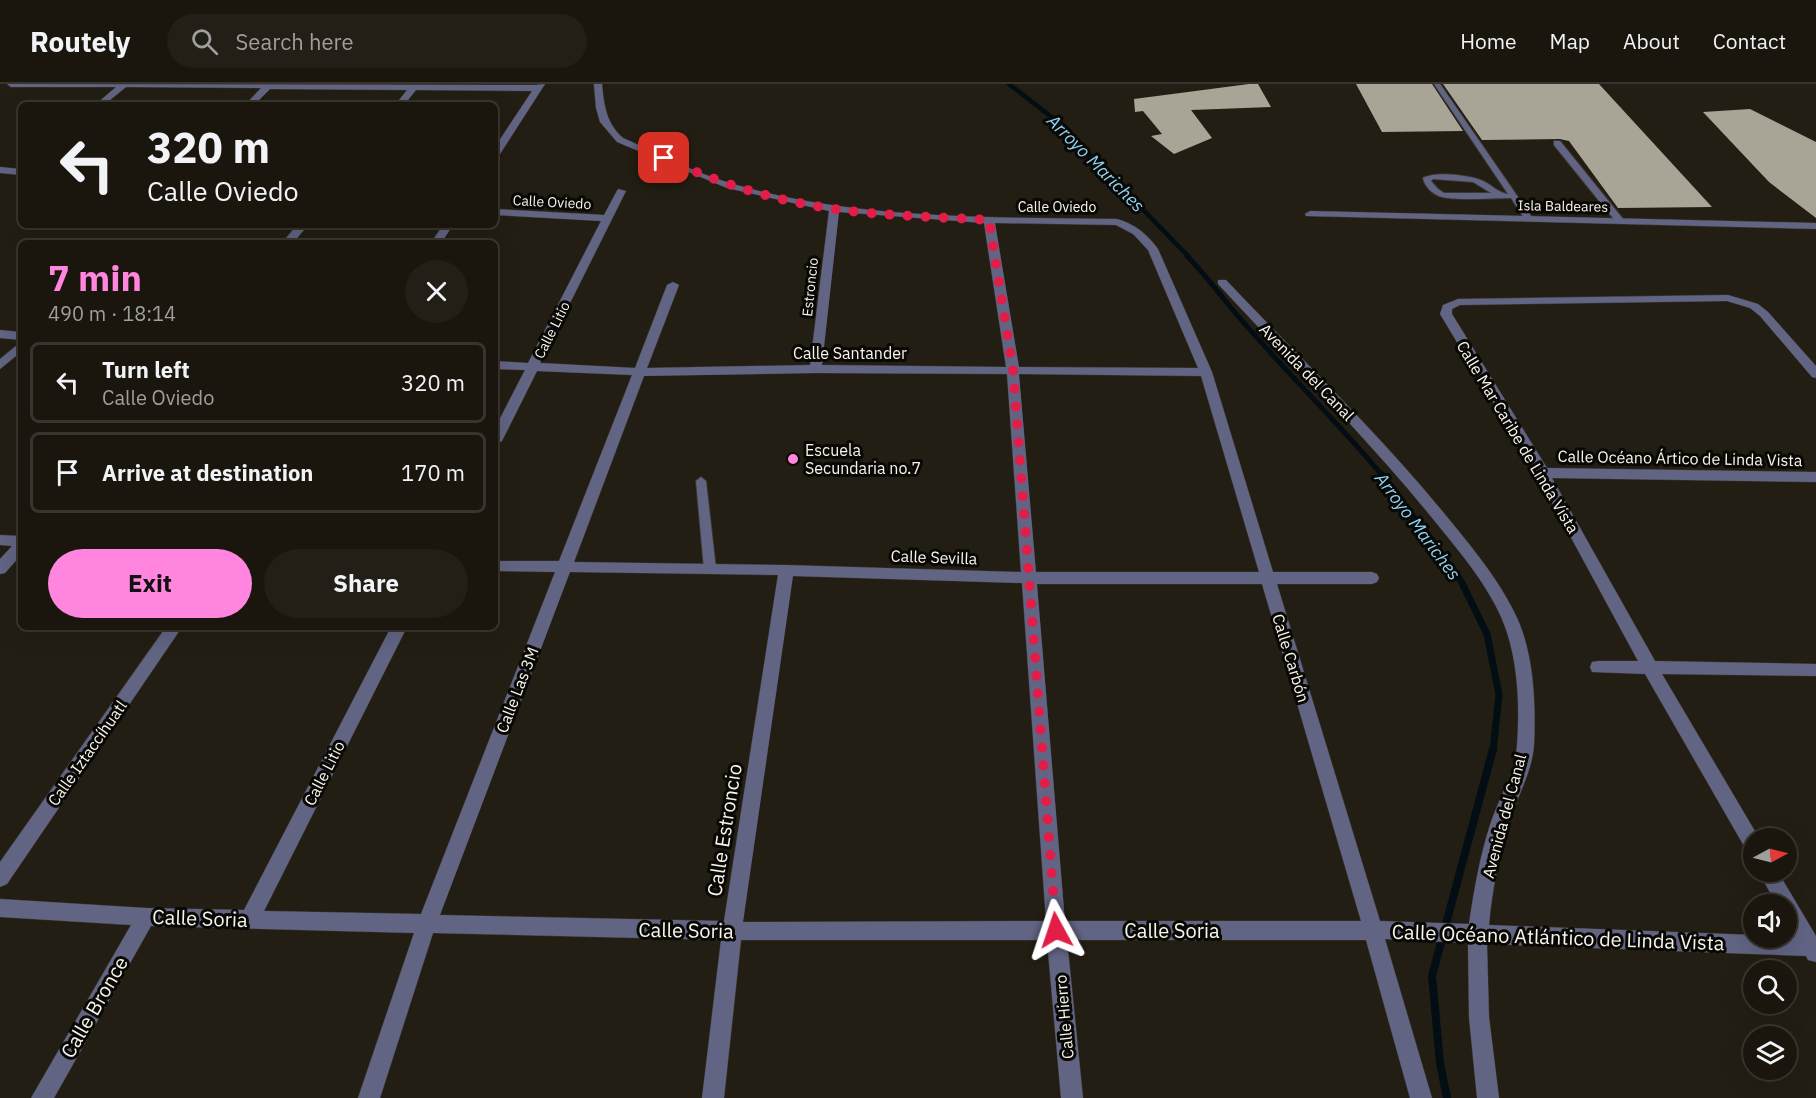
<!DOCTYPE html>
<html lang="en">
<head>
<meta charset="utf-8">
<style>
	:root { --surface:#1a160e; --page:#231f17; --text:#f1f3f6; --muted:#9f9f9e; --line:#38352e; --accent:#ff85df }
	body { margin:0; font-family:"IBM Plex Sans",sans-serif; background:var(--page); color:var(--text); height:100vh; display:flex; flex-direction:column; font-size:22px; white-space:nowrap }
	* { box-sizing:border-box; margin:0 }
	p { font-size:20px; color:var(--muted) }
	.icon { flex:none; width:33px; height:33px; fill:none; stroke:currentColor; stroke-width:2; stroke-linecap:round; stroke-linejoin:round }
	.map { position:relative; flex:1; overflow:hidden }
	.details { position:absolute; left:18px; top:156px; width:480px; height:390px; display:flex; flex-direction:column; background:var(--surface); border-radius:9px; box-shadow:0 6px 24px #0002,0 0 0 2px var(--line) }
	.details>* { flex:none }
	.guide { position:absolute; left:18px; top:18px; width:480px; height:126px; border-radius:9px; box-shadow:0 6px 24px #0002,0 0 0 2px var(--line); background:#1a160e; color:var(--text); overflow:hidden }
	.needle { width:39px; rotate:83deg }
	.controls { position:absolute; left:1743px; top:744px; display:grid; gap:12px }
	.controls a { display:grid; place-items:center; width:54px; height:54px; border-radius:50%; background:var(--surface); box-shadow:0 6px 24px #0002,0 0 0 2px var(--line); font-size:30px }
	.pin { position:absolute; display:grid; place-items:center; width:51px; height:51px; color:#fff; margin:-26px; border-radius:12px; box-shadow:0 3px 9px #0006 }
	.me { position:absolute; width:66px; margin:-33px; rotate:355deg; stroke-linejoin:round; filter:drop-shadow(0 0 4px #0008) }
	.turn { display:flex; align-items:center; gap:21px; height:126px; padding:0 30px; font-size:27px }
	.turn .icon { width:78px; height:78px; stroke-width:2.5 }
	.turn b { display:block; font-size:42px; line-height:51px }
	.round { display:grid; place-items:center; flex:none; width:63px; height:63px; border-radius:32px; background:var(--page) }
	.summary { display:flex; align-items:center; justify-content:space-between; height:102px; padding:0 30px }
	h1 { font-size:36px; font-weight:800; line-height:45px; color:var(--accent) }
	.button { display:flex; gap:12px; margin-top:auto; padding:12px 30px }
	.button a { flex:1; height:69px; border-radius:36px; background:var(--accent); color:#111; font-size:24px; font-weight:800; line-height:69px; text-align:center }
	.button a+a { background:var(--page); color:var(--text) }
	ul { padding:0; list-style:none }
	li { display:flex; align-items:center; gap:18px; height:81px; margin:0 12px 9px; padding:0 18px; border:3px solid var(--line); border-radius:9px }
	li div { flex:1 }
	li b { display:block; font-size:22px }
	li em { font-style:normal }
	header { display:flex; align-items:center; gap:36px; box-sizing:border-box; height:84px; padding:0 30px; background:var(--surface); border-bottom:2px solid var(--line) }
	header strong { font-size:28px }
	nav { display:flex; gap:33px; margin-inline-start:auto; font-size:21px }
	.search { width:420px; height:54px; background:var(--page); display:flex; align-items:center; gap:15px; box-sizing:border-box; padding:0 21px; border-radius:33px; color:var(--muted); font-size:22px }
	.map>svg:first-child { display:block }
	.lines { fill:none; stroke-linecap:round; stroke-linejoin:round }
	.stream-far3 { stroke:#030e14; stroke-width:4.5 }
	.stream-far2 { stroke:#030e14; stroke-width:5 }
	.stream-far1 { stroke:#030e14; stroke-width:7 }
	.stream { stroke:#030e14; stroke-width:8 }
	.building { fill:#a9a596 }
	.lane-casing { stroke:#3c382d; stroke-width:2 }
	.street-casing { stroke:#3c382d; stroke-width:1 }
	.lane { fill:#626484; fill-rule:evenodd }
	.street { fill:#626484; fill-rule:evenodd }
	.route { stroke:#e11d48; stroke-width:10; stroke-dasharray:0 18 }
	.poi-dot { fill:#ff85df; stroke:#0a0804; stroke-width:2 }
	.labels { text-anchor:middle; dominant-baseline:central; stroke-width:6; stroke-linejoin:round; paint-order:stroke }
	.far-street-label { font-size:14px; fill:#f7f5ed; stroke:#0a0804 }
	.street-label { font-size:16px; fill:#f7f5ed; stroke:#0a0804 }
	.poi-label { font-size:16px; fill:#f7f5ed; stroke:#0a0804; text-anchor:start }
	.water-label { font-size:18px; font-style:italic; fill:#8dd5f6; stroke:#0a0804 }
	.near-street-label { font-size:20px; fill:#f7f5ed; stroke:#0a0804 }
</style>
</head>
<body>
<header>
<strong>Routely</strong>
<div class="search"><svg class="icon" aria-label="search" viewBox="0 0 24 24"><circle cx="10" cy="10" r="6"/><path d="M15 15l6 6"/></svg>Search here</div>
<nav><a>Home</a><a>Map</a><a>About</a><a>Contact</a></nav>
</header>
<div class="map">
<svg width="1816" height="1014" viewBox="0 0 1816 1014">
	<rect width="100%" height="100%" fill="#221e13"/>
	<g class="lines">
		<path class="stream-far3" d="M1009 0 1058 38 1189 173"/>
		<path class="stream-far2" d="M1187 172C1204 189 1217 207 1232 225 1280 282 1334 334 1382 391"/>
		<path class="stream-far1" d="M1381 390 1461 497 1487 550 1499 611 1493 667"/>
		<path class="stream" d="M1447 1014 1440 979 1432 892 1493 665"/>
	</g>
	<path class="building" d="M1249 0H1258L1271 23 1191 26 1212 54 1174 70 1151 52 1162 50 1143 27 1135 28 1134 15Z
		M1356 0H1432L1463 47 1382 48Z
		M1443 0H1599L1712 123 1618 124 1569 57 1560 55 1482 56Z
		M1750 25 1816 58V134L1769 98 1703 28Z"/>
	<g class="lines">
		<g class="lane-casing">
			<path id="lane" d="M1434 0H1440L1533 135 1532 137H1526L1511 114C1492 114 1459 117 1442 113 1433 111 1424 102 1423 94 1436 87 1470 91 1483 97 1492 101 1498 109 1508 110ZM1433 95 1473 98 1491 109H1444L1438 105 1431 97Z
				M1554 57H1560L1623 135V139H1617L1554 61Z
				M701 393 706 397 716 485 710 489 704 485 696 397Z"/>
		</g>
		<g class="street-casing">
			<path id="street" d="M7 0 536 1 545 0 500 70 495 73V63L532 7 416 6 404 21H395L407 6 270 5 254 21H245L261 4 126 3 104 21H95L116 3H11Z
				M594 0H602C604 21 606 39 623 54 659 70 695 89 733 100 856 136 989 133 1117 135 1135 140 1147 150 1158 165L1212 288 1273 488H1372L1377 490 1379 494 1377 498 1372 500H1277L1380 837 1469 840C1474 806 1480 771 1491 738 1500 712 1515 689 1517 661 1520 620 1518 573 1502 535 1486 498 1458 466 1433 435 1366 352 1290 278 1218 200V196H1226C1299 273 1376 346 1443 428 1470 461 1500 496 1518 536 1534 573 1536 621 1534 661 1532 689 1517 712 1509 739 1499 771 1492 807 1489 841L1754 851V854L1795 853 1786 838V820H1776L1759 788H1778L1816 852V878L1808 876 1806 872 1487 860 1489 933 1499 1014H1477L1469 933 1468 859 1385 855 1432 1014H1410L1366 856H1067L1083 1014H1061L1047 856H741L724 1014H702L721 856 433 849 380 1014H358L414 849 151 842 54 1014H31L131 841 0 833V815L146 824 244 826 391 543H407L264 827 421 830 555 488 495 487V477H559L632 291 537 287 502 357 495 361V344L525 286 495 285V277L528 279 601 137 495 131V125L604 131 618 105 626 107 540 279 635 284 667 201 673 198 679 201 647 284 810 281 829 127 727 104 617 58 600 38 596 24ZM839 128 984 139 1006 283 822 281ZM995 139 1116 141 1133 150 1148 166 1198 284 1019 283ZM816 289 1007 290 1021 488 786 481 574 478 644 292ZM1019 290 1201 292 1259 488H1036ZM570 488 778 491 724 837 440 831ZM793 492 1022 499 1046 837 743 838ZM1037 500H1262L1361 837H1065Z
				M0 83 21 85V91L0 89Z
				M1310 127 1816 139V145L1306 132 1305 130Z
				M297 141H308L293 159H282Z
				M443 141H453L441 159H431Z
				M1728 211 1758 220 1768 228 1816 282V294L1812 293 1760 232 1750 224 1727 217 1460 221 1452 225V230L1547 384 1816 388V398L1552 394 1655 577 1816 580V592L1662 590 1759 754H1754V771L1748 769 1645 590 1592 588 1590 583 1592 578 1598 577H1638L1536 389 1440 230 1443 221 1458 215Z
				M0 246 21 248V256L0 254Z
				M21 258V268L0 285V275Z
				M0 451 21 452V471L5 489 0 490V475L12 462 0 461Z
				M166 543H182L7 800 0 803V778Z"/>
		</g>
		<use href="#lane" class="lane"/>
		<use href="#street" class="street"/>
	</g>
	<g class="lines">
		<path class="route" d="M664 74C717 99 776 117 834 125 885 132 938 133 989 136L1013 286 1056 846"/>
	</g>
	<circle class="poi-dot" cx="793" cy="375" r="6"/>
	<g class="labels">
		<g class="far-street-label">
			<text transform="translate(552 118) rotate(3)">Calle Oviedo</text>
			<text transform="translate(1563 122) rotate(1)">Isla Baldeares</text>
			<text x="1057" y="123">Calle Oviedo</text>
			<text transform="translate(810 203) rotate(-84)">Estroncio</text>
			<text transform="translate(552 246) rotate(-63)">Calle Litio</text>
		</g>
		<g class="street-label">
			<text x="850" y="269">Calle Santander</text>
			<text transform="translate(1307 288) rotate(46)">Avenida del Canal</text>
			<text transform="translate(1518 353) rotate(59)">Calle Mar Caribe de Linda Vista</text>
			<text transform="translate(1680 374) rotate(1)">Calle Océano Ártico de Linda Vista</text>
			<text transform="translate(934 473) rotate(2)">Calle Sevilla</text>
			<text transform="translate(1291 574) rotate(73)">Calle Carbón</text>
			<text transform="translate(517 606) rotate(-69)">Calle Las 3M</text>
			<text transform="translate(87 669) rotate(-55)">Calle Iztaccíhuatl</text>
			<text transform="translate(324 689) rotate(-63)">Calle Litio</text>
			<text transform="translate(1504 732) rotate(-75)">Avenida del Canal</text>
			<text transform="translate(1064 933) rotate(-95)">Calle Hierro</text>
		</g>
		<g class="poi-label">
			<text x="805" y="366">Escuela<tspan x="805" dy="18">Secundaria no.7</tspan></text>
		</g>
		<g class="water-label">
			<text transform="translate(1096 79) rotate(45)">Arroyo Mariches</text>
			<text transform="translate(1418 442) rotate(53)">Arroyo Mariches</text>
		</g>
		<g class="near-street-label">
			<text transform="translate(724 746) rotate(-81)">Calle Estroncio</text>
			<text transform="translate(200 834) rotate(2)">Calle Soria</text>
			<text transform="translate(686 846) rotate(1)">Calle Soria</text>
			<text x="1172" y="846">Calle Soria</text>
			<text transform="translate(1558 853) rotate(2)">Calle Océano Atlántico de Linda Vista</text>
			<text transform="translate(94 923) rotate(-60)">Calle Bronce</text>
		</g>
	</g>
</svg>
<div class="controls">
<a><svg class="needle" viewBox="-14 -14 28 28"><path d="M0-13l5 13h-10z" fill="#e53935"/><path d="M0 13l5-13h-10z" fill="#9f9f9e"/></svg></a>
<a><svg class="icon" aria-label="sound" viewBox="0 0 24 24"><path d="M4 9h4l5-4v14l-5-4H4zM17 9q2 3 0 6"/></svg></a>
<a><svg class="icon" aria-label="search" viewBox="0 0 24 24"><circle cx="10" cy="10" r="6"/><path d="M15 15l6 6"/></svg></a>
<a><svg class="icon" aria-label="layers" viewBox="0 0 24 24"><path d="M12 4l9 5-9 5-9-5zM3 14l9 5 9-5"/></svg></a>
</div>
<div class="pin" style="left:664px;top:74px;background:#d93025"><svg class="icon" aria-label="arrive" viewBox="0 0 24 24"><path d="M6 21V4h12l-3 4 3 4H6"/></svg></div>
<svg class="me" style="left:1056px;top:846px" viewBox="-20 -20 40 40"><path d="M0-17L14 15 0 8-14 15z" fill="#e11d48" stroke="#fff" stroke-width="4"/></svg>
<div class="guide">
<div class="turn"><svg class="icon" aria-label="left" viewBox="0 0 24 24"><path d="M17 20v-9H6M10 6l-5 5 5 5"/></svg><div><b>320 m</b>Calle Oviedo</div></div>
</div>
<section class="details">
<div class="summary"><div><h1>7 min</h1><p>490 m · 18:14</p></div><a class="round"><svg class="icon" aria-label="close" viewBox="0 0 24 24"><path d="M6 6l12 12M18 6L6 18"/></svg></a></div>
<ul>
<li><svg class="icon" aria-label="left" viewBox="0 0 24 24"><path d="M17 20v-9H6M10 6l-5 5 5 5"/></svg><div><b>Turn left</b><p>Calle Oviedo</p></div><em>320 m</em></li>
<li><svg class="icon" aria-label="arrive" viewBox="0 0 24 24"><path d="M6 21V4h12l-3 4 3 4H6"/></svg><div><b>Arrive at destination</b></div><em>170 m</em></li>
</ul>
<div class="button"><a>Exit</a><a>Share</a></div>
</section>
</div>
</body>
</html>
